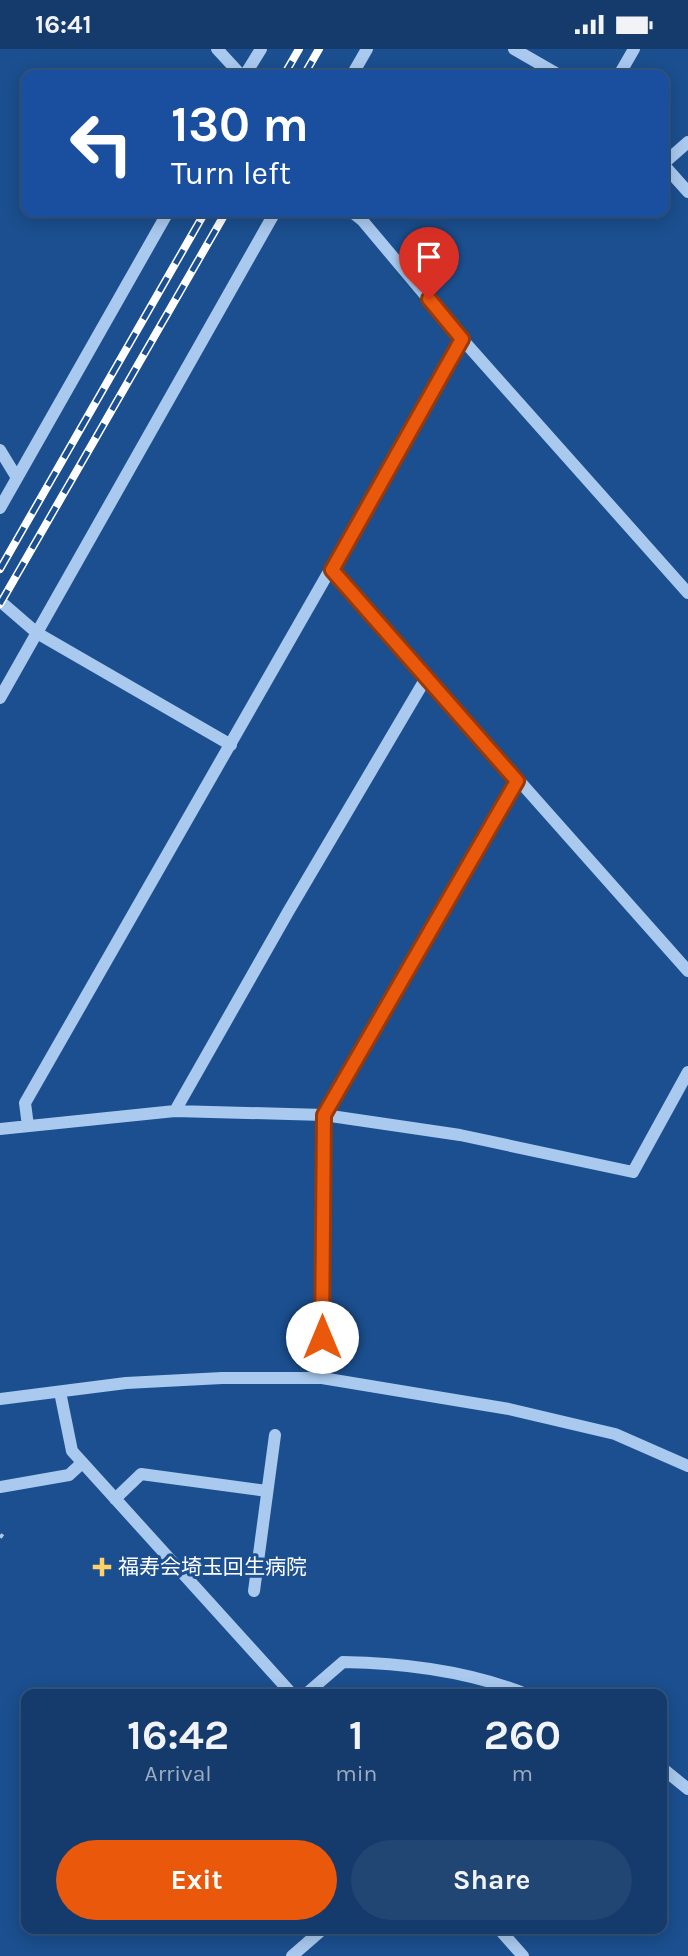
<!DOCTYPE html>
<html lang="en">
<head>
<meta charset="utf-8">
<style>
	:root { --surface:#143b6b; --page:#214673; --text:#f1f3f6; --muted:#9dadc1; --line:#33557e; --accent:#ea580c }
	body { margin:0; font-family:Karla,"Noto Sans JP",sans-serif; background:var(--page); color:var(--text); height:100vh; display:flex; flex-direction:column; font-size:26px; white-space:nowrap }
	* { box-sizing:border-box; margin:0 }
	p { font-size:23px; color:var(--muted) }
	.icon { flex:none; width:38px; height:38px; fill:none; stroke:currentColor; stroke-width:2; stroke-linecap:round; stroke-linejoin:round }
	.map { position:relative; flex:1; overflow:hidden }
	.sheet { position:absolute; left:21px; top:1640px; width:646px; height:245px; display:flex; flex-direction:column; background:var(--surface); border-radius:14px; box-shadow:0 4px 18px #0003,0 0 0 2px var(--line) }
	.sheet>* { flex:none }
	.banner { position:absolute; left:21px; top:21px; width:648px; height:147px; border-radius:14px; box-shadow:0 4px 18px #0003,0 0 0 2px var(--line); background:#1a4fa0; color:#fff; overflow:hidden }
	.pin { position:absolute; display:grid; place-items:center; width:60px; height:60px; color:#fff; margin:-72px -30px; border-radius:50% 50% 50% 0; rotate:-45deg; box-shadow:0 0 7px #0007 }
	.pin .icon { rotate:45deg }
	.me { position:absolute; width:77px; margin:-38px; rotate:0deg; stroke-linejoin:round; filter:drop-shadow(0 0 5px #0008) }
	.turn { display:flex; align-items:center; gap:24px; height:147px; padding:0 35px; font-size:32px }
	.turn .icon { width:91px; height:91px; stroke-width:2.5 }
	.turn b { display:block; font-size:49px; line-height:60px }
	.eta { display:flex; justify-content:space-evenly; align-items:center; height:119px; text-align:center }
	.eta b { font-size:42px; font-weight:700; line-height:49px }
	.action { display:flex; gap:14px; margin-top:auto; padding:14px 35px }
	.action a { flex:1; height:80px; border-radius:42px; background:var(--accent); color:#fff; font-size:28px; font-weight:700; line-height:80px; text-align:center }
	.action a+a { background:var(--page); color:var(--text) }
	.status { display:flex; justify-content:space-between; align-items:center; height:49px; padding:0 35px; background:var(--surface); direction:ltr }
	.status svg { height:19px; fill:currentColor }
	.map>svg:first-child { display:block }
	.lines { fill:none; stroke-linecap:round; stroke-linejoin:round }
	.path { stroke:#a9c9ee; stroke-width:4.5; stroke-dasharray:3.5 5; stroke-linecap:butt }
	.minor { stroke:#a9c9ee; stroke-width:12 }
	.rail-casing { stroke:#fff; stroke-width:8 }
	.rail { stroke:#1b4f8f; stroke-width:5; stroke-dasharray:16; stroke-linecap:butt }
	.route-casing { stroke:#983908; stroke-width:18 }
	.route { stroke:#ea580c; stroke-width:12 }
	.poi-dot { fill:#ffd166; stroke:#1b4f8f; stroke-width:2.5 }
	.labels { text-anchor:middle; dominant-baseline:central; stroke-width:6; stroke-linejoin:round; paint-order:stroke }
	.poi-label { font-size:21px; fill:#fff; stroke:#1b4f8f; text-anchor:start }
</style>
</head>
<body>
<div class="status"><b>16:41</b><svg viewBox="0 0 49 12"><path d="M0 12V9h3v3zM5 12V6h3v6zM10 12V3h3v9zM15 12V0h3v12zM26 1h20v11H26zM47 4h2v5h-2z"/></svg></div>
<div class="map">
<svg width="688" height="1907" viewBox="0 0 688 1907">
	<rect width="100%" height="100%" fill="#1b4f8f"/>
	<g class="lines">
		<path class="path" d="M0 1486 3 1488"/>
		<path class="minor" d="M217 0 241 26
			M514 0 559 26
			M245 26 261 0
			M352 26 367 0
			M619 26 634 0
			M663 115 688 143
			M663 115 688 93
			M352 163 362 171 462 290 688 544
			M0 401 17 429
			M0 459 168 163
			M332 521 688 922
			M0 552 37 584 231 696
			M0 649 275 163
			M175 1062 288 863 426 629
			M28 1077 25 1054 462 290
			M0 1080 175 1062 324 1066 460 1086 633 1123 688 1023
			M322 1329 324 1066 517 732
			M60 1343 72 1402 292 1645
			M0 1350 126 1334 222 1329H322L509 1360 615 1385 688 1417
			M0 1438 69 1426 82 1414
			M115 1450 141 1425 267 1442
			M254 1542 275 1386
			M306 1645 343 1613C404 1614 468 1622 526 1645
			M662 1719 688 1740
			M499 1880 523 1907
			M292 1907 323 1880"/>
		<g class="rail-casing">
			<path id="rail" d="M284 26 299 0
				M304 26 319 0
				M0 520 205 163
				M0 555 226 163"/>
		</g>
		<use href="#rail" class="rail"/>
	</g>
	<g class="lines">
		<g class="route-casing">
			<path id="route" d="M322 1288 324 1066 517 732 332 521 462 290 429 250"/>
		</g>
		<use href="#route" class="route"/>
	</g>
	<path class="poi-dot" d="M98.5 1507.5h7v7h7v7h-7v7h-7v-7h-7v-7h7z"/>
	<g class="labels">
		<g class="poi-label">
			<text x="118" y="1518">福寿会埼玉回生病院</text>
		</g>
	</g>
</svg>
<div class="pin" style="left:429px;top:250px;background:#d93025"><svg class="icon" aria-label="arrive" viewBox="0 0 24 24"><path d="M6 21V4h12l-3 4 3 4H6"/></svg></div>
<svg class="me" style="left:322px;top:1288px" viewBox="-20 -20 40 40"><circle r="19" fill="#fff"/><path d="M0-13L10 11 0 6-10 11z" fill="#ea580c"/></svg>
<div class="banner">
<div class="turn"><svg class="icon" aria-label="left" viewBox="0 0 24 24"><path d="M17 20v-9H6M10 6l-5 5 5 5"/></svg><div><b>130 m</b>Turn left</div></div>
</div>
<section class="sheet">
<div class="eta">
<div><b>16:42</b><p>Arrival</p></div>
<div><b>1</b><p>min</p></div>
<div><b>260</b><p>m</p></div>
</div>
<div class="action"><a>Exit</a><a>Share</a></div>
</section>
</div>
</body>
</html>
